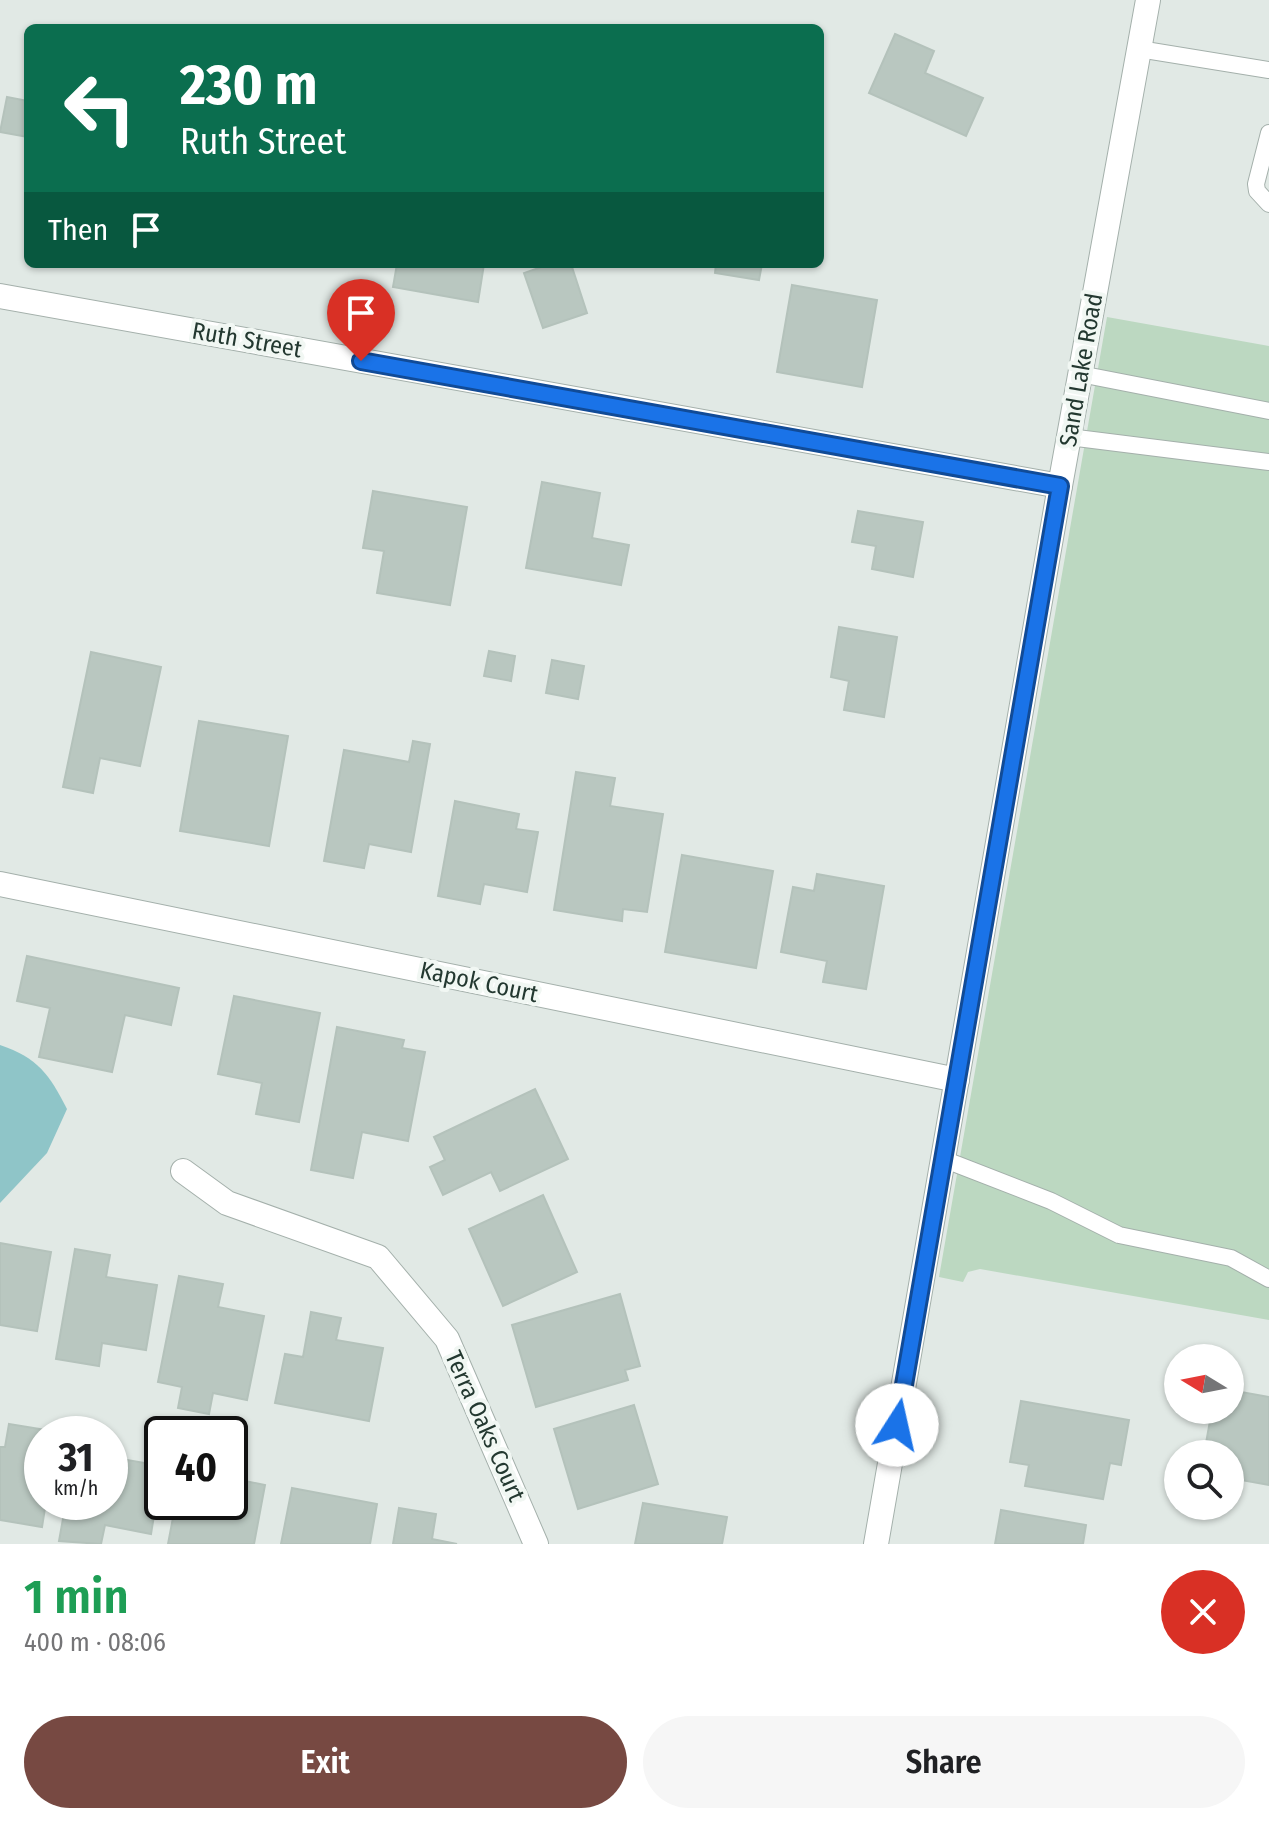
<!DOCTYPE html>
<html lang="en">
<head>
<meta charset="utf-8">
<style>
	:root { --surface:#fff; --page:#f6f6f6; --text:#202124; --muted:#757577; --accent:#774942 }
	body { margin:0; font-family:"Fira Sans Condensed",sans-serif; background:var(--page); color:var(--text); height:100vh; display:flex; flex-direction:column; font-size:30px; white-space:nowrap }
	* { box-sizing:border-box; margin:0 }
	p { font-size:26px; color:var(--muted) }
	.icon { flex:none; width:44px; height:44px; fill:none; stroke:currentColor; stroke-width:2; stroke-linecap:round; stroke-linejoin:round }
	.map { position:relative; height:1544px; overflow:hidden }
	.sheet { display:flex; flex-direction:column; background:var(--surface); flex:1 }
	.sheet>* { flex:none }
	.guide { position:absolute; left:24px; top:24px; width:800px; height:244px; border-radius:12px; box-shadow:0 2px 6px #0004; background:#0b6e4f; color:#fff; overflow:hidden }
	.needle { width:52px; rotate:280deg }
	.controls { position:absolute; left:1164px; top:1344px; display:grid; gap:16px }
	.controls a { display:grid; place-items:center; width:80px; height:80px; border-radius:50%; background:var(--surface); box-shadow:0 2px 6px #0004; font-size:40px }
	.speed { position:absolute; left:24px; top:1416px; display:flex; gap:16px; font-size:40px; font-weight:700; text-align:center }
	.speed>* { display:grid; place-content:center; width:104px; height:104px; border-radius:50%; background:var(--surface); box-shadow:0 2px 6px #0004; line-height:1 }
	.speed small { font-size:20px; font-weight:400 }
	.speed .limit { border:4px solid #111; border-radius:12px; background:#fff; color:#111 }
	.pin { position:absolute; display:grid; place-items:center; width:68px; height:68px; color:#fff; margin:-82px -34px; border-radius:50% 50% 50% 0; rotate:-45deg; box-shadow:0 0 8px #0007 }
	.pin .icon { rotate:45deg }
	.me { position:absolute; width:88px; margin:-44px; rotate:10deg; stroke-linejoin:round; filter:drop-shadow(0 0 6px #0008) }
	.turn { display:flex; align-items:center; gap:28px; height:168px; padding:0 24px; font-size:36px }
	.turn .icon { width:104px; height:104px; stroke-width:2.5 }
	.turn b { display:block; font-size:56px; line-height:68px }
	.then { display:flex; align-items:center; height:76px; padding:0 24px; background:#0003; gap:16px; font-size:30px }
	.round { display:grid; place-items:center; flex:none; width:84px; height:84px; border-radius:42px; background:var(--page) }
	.head { display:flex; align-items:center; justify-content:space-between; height:136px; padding:0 24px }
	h1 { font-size:48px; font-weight:600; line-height:60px; color:#1e9e55 }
	.cta { display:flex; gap:16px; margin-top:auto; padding:16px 24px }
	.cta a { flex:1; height:92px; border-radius:48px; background:var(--accent); color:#fff; font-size:32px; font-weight:600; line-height:92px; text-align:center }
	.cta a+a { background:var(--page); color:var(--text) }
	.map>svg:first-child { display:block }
	.green { fill:#bcd8c1 }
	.water { fill:#8fc5c8 }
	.building { fill:#b9c7c0; stroke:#b4c2bb; stroke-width:2 }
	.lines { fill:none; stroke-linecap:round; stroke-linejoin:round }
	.service-casing { stroke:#a4b0ab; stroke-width:18 }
	.minor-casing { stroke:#a4b0ab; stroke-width:26 }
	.tertiary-casing { stroke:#a4b0ab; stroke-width:26 }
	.service { stroke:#fff; stroke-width:16 }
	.minor { stroke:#fff; stroke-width:24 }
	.tertiary { stroke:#fff; stroke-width:24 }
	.route-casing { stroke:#114b97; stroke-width:20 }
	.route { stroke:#1a73e8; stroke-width:14 }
	.labels { text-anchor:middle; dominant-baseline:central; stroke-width:8; stroke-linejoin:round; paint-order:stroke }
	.street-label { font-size:24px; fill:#233830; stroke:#f1f7f3 }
</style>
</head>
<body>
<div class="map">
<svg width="1269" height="1544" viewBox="0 0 1269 1544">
	<rect width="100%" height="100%" fill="#e1e9e5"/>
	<path class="green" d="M1107 317 1269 346V1320L980 1269 968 1272 963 1282 939 1277Z"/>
	<path class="water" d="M0 1045C38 1058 49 1074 67 1109L47 1153 0 1203Z"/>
	<path class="building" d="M895 34 934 51 925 73 983 98 966 136 869 93Z
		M7 97 28 101V137L0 132Z
		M397 264H484L478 302 393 287Z
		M550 264H571L587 313 543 328 524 273Z
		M716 264H762L759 280 715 273Z
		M792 285 877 300 862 387 777 372Z
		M542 482 600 493 592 538 629 545 621 585 526 568Z
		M373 491 467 507 450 605 377 593 384 551 363 548Z
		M858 511 923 522 913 577 872 569 876 546 852 542Z
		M839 627 897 637 884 717 844 710 849 681 831 677Z
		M489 651 515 656 511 681 484 676Z
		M91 652 161 667 140 766 100 758 93 793 63 787Z
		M552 660 584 666 578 699 546 693Z
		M199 721 288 736 269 846 180 831Z
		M413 741 430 744 411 852 369 844 364 868 324 861 344 750 409 762Z
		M576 772 615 778 610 806 663 814 647 912 623 909 622 921 554 910Z
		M455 801 519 814 516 829 538 832 527 892 484 884 480 904 438 896Z
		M682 855 773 871 756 968 665 952Z
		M817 874 884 886 866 989 823 982 827 961 781 952 793 887 814 891Z
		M27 956 179 988 171 1025 125 1015 112 1072 39 1057 50 1008 17 1001Z
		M234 996 320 1013 299 1122 256 1114 262 1083 218 1074Z
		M337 1027 404 1040 402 1048 425 1052 408 1141 362 1132 353 1178 311 1170Z
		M535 1089 568 1159 500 1191 491 1172 443 1195 430 1167 445 1160 434 1137Z
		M543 1195 577 1272 503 1306 469 1229Z
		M0 1243 51 1252 37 1331 0 1325Z
		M75 1249 110 1255 106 1277 157 1285 146 1350 102 1343 99 1366 56 1359Z
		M179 1276 223 1284 218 1307 264 1316 247 1400 213 1393 209 1414 178 1408 182 1387 158 1382Z
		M620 1294 640 1366 625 1370 628 1380 536 1407 512 1325Z
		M311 1312 341 1318 336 1340 383 1348 369 1421 275 1403 285 1354 303 1357Z
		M1230 1390 1269 1397V1485L1230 1478V1454H1204L1212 1410H1230Z
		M1021 1401 1129 1420 1121 1465 1110 1463 1103 1499 1025 1486 1029 1465 1010 1462Z
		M634 1405 658 1484 578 1509 554 1429Z
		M9 1424 58 1432 42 1434V1502H46L42 1527 0 1520V1447H5Z
		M110 1457 162 1466 151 1534 105 1525 101 1544 59 1541 66 1502H110Z
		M230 1478 265 1485 254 1544H168L176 1502H230Z
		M292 1488 377 1504 370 1544H281Z
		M643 1503 727 1517 722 1544H635Z
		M399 1508 436 1514 432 1539 457 1544H393Z
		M1001 1510 1086 1525 1083 1544H995Z"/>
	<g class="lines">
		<g class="service-casing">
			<path id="service" d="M1139 49 1269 70
				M1269 133 1256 184 1257 191 1269 204
				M1080 374 1269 411
				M1069 437 1269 462
				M943 1159 1051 1201 1119 1235 1231 1258 1269 1279"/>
		</g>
		<g class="minor-casing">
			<path id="minor" d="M0 296 1060 486
				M0 884 957 1080
				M183 1171 227 1203 378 1257 447 1339 536 1544"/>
		</g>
		<g class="tertiary-casing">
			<path id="tertiary" d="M876 1544 1060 486 1148 0"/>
		</g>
		<use href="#service" class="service"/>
		<use href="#minor" class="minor"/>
		<use href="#tertiary" class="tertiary"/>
	</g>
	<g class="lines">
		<g class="route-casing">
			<path id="route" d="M361 361 1060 486 897 1425"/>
		</g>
		<use href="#route" class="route"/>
	</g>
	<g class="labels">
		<g class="street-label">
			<text transform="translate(247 340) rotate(10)">Ruth Street</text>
			<text transform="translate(1081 370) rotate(-80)">Sand Lake Road</text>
			<text transform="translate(479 982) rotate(12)">Kapok Court</text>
			<text transform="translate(485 1426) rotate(66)">Terra Oaks Court</text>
		</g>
	</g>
</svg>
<div class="controls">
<a><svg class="needle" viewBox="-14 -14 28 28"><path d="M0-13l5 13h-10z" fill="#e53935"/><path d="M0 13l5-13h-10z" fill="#757577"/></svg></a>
<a><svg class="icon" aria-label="search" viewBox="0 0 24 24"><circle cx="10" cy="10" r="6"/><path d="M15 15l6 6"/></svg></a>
</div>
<div class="speed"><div>31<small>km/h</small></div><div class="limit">40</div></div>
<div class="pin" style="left:361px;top:361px;background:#d93025"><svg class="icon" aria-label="arrive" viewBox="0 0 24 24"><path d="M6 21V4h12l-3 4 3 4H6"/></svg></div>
<svg class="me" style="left:897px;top:1425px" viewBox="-20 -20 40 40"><circle r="19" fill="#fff"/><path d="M0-13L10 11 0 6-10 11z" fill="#1a73e8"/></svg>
<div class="guide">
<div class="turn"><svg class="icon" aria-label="left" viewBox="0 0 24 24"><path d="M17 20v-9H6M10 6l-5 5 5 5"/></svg><div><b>230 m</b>Ruth Street</div></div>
<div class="then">Then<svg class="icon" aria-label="arrive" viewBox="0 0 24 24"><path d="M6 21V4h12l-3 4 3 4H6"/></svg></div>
</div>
</div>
<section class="sheet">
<div class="head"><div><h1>1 min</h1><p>400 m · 08:06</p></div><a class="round" style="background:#d93025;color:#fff"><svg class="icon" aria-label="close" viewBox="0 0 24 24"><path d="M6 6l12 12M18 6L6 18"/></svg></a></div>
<div class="cta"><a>Exit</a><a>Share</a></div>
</section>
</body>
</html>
